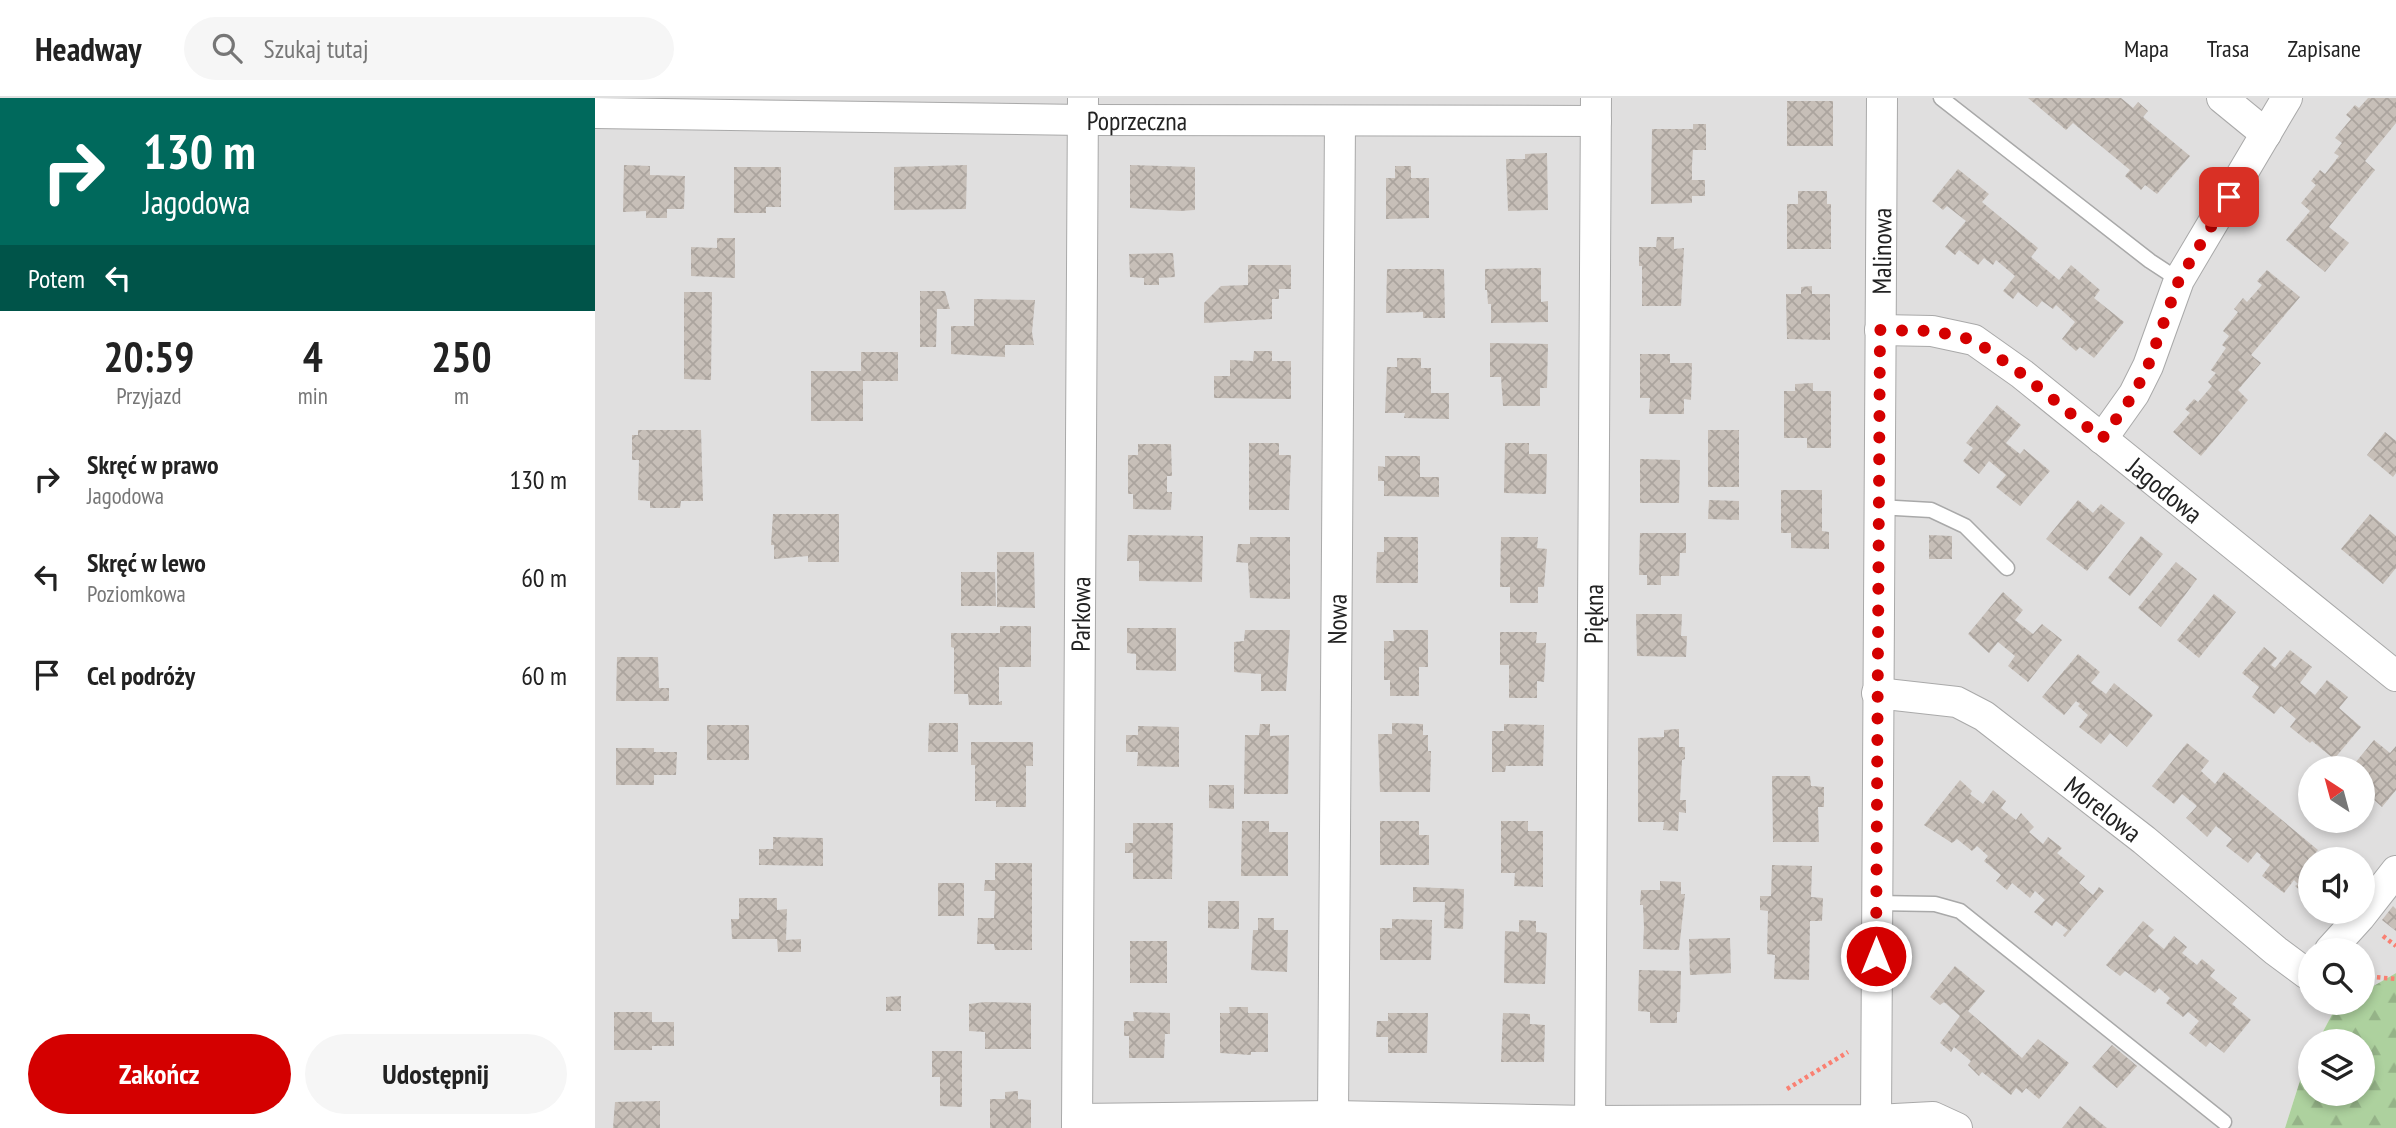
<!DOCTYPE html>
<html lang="pl">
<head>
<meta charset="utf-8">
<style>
	:root { --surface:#fff; --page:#f6f6f6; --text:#222; --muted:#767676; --line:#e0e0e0; --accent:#d40000 }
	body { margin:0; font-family:"PT Sans Narrow",sans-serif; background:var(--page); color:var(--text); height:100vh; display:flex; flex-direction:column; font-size:26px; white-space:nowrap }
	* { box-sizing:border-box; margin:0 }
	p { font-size:23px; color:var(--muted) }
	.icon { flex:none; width:38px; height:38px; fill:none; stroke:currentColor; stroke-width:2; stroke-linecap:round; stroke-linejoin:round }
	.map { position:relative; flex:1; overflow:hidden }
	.drawer { display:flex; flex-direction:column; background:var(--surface); width:595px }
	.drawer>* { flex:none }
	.top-card { background:#00695c; color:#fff; overflow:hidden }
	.needle { width:46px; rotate:324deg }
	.buttons { position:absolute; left:1703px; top:658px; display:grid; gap:14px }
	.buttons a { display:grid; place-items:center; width:77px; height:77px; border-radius:50%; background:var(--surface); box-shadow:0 4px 10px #0003; font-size:35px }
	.pin { position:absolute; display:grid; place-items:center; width:60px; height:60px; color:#fff; margin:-30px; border-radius:14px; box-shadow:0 4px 10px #0006 }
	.me { position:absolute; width:77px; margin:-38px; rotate:0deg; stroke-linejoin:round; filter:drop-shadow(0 0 5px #0008) }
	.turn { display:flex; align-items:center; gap:24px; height:147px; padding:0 28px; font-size:32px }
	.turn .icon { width:91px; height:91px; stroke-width:2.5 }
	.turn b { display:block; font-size:49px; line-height:60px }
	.then { display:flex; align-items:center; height:66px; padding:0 28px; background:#0003; gap:14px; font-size:26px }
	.eta { display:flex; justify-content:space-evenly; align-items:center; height:119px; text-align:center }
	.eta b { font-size:42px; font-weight:700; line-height:49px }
	.cta { display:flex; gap:14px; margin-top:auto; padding:14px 28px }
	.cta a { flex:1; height:80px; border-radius:42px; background:var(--accent); color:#fff; font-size:28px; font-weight:700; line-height:80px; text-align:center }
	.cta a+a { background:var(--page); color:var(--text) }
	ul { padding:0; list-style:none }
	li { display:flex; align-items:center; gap:21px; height:98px; padding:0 28px }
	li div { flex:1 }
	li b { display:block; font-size:26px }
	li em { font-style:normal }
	header { display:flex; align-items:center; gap:42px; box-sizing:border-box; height:98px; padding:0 35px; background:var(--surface); border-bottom:2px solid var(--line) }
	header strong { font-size:33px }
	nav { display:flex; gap:38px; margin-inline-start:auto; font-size:24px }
	.search { width:490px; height:63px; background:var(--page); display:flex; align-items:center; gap:18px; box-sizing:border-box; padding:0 24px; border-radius:38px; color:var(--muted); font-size:26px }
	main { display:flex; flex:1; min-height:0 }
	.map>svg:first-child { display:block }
	.residential { fill:#e0dfdf; fill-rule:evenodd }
	.forest { fill:url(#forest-firs) }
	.building { fill:url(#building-cross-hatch) }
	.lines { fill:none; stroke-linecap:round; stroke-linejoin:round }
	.service-casing { stroke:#a9a9a9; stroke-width:17 }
	.minor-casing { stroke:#a9a9a9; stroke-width:32 }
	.path { stroke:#fa8072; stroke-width:4.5; stroke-dasharray:3.5 3.5; stroke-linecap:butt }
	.service { stroke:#fff; stroke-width:14 }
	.minor { stroke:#fff; stroke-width:30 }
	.route { stroke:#d40000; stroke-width:12; stroke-dasharray:0 21.6 }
	.labels { text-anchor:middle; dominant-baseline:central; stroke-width:5; stroke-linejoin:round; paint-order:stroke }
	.street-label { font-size:26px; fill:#222; stroke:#fff }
</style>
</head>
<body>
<header>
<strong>Headway</strong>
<div class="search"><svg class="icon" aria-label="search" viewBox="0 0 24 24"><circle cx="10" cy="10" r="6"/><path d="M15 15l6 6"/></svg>Szukaj tutaj</div>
<nav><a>Mapa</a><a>Trasa</a><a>Zapisane</a></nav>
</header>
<main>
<section class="drawer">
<div class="top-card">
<div class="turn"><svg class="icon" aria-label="right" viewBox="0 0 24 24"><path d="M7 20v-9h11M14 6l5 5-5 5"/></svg><div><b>130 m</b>Jagodowa</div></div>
<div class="then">Potem<svg class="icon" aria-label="left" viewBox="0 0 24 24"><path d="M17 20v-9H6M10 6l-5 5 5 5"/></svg></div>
</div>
<div class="eta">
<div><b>20:59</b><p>Przyjazd</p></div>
<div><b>4</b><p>min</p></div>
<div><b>250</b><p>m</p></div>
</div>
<ul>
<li><svg class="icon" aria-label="right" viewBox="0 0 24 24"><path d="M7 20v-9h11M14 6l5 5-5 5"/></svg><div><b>Skręć w prawo</b><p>Jagodowa</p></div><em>130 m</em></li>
<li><svg class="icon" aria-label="left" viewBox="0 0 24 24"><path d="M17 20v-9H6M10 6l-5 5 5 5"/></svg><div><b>Skręć w lewo</b><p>Poziomkowa</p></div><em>60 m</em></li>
<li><svg class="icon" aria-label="arrive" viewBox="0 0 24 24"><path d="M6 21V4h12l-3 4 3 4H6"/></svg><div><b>Cel podróży</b></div><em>60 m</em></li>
</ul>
<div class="cta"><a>Zakończ</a><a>Udostępnij</a></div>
</section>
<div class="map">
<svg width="1801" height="1030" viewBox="0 0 1801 1030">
	<defs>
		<pattern id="forest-firs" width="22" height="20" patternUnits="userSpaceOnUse" patternTransform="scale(1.75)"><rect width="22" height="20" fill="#add19e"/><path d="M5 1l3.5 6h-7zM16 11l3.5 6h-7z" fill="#95b388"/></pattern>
		<pattern id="building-cross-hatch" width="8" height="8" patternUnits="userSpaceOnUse" patternTransform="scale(1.75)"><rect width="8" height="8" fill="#c7bfb8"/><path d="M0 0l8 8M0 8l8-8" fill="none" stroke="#aba49e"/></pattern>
	</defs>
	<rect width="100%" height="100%" fill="#f2efe9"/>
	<path class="residential" d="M0 0H1801V875L1768 894V852H1715V905H1748L1741 909 1723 943H1715V958L1709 970 1690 1030H0ZM1715 670H1768V723H1715ZM1715 761H1768V814H1715Z"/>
	<path class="forest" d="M1801 875V1030H1690L1709 970 1715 958V996H1768V943H1723L1741 909 1748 905H1768V894Z"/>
	<path class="building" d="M1433 0H1526L1538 10 1543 4 1553 13 1548 19 1595 58 1562 96 1550 87 1546 92 1530 78 1535 72 1478 25 1471 32Z
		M1773 0H1801V25L1770 63 1780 72 1734 129 1754 145 1730 174 1691 142 1715 113 1706 105 1721 87 1716 83 1725 72 1730 76 1744 58 1739 55 1747 45 1740 40 1756 21 1751 17 1760 7 1764 10Z
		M1192 3H1238V48H1192Z
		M1098 26H1111V52H1098L1097 66V82H1110V98H1097V105L1056 106 1057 31H1098Z
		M952 55 953 112 913 113 911 61H930V56Z
		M29 67 55 68V77L90 78 89 111H72V120H51V113L28 114Z
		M372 67 371 111 299 112V69Z
		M535 67 600 69V112L585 113 535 110Z
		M800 68H816V80H834V120L791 121V80H800Z
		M139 69H186V109H171V115H139Z
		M1363 71 1394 96 1387 104 1443 150 1436 159 1464 182 1476 167 1505 192 1499 200 1529 224 1499 260 1485 249 1481 253 1467 241 1480 224 1461 207 1458 211 1447 203 1442 209 1423 194 1418 201 1408 193 1420 178 1401 162 1398 167 1389 160 1383 167 1364 152 1360 157 1350 149 1371 123 1352 108 1348 112 1337 103Z
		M1203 93H1232V106H1236V151H1192V106H1203Z
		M1062 139H1079V151L1089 150 1086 208H1047V168H1044V149H1061Z
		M122 140H140V180L96 178V149L122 150Z
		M578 155 580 179 564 180V187H549V180L535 179 534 156Z
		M653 167H696V191H684V201H677V221L609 225V205L626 188 653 187Z
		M946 170V204L953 203V224L896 225V206H893L892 192H890V171Z
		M792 171H849L850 220H828V214L791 215Z
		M1672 172 1705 199 1656 257 1666 265 1643 292 1653 302 1606 358 1578 334 1595 315 1590 311 1599 301 1603 304 1617 288 1613 284 1621 275 1616 272 1631 250 1627 247 1634 238 1628 233 1643 214 1639 211 1648 200 1652 204 1667 187 1662 183Z
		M1217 188V196H1235V242L1192 241 1191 196H1206V189Z
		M325 193H350L355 211H342L341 249H325Z
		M89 194H117L116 282 89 281Z
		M379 201 440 202 437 234 439 247H410V259L356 256V228H379Z
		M895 245 953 246 952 290H945V308H908L906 279H895Z
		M659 253H677V263H696V301L619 300V278H635V262L658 263Z
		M266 254H303V283H268V323H216V273H266Z
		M1045 256H1075V265H1097L1096 302 1089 301V316H1054L1055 300H1045Z
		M802 260H826V270H836V295H854V321L809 320 810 315H790L792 269H802Z
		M1218 285V293H1236V350H1212V340H1189V293H1200V286Z
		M1402 307 1426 327 1411 345 1425 356 1429 351 1455 373 1425 408 1401 389 1411 377 1394 363 1384 376 1368 363 1378 350 1371 345Z
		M43 332H106L108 403H86L85 410H55V403L43 402 44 362H37V337H43Z
		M1113 332H1144V389H1113Z
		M1790 334 1801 343V375L1798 379 1772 357Z
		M654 345H684V357H696L694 412H654Z
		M910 345H934V356H952L951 396 909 395Z
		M543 346H576L577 378H572V394H577L576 412 538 411V396H533V357H543Z
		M790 358H825V379H844V399L789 398V383H783V368L790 369Z
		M1045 361 1085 362 1084 405H1045Z
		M1186 392H1227V433L1234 434V451L1196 450V435H1186Z
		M1114 402 1144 403V422L1113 421Z
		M1483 402 1498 415 1506 406 1530 425 1492 473 1451 441Z
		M178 416H244V464H213V458L179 461V447H176Z
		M1775 416 1801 438V470L1788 486 1746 451Z
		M1045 435H1091V455H1085L1084 478H1066V487H1052V477H1044Z
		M533 437 608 438 607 484 544 483V463H532Z
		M1334 437 1357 438V461H1334Z
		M1546 438 1568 456 1535 498 1513 480Z
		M655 439H695V501L655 500 653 465 641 464 643 446H655Z
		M789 439H823V485H781L782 454H789Z
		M906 439H943L942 450 952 451 949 489H943V505H915V489H905Z
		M402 454H439L440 510 402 509Z
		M1581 464 1602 481 1566 529 1543 510Z
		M366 474H400L401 508H366Z
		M1408 494 1428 512 1420 522 1438 536 1447 526 1467 542 1433 584 1413 568 1420 558 1403 544 1394 555 1373 536Z
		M1619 496 1641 514 1604 560 1582 542Z
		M1041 516H1087L1086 538H1092L1091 559 1042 558Z
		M405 528H436V569H404V604L407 603V607H374L373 596H359V550L356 549V535H405Z
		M532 530H581V573L541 572V556L532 555Z
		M650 532H695L691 593H666V576L639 574V544L649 543Z
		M798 532H833V569H824V598H795V582H789V543H799Z
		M905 534H942L941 545H951L949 584 942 583V600H914V567H905Z
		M1669 549 1682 560 1676 567 1680 570 1695 552 1717 569 1705 585 1720 597 1732 582 1753 599 1744 610 1766 629 1739 661 1717 643 1715 645 1695 629 1701 621 1686 608 1679 616 1657 599 1664 589 1647 575Z
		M1483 556 1505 574 1496 585 1511 596 1519 585 1558 617 1532 649 1515 635 1506 646 1484 629 1493 617 1483 608 1485 606 1481 603 1469 617 1447 599Z
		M22 559H63L64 590H74V603H21Z
		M334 625H363V654H333Z
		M797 625 828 626V637H833V653H836L835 694H785L783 636H797Z
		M665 626H675V638L694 637 693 696H649L650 637H664Z
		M909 626 949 627 948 668H911L910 674H897V633H909Z
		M112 627H154V662H112Z
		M543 628 584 629V669L542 668 543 654H531V637H543Z
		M1084 631V649H1090V661L1087 662 1085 702H1091V715L1084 714 1083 733 1068 732 1069 724H1043V640L1069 639V632Z
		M1779 642 1795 655 1801 648V692L1787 709 1768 692V670H1756Z
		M376 644H438V668H431V709H401V703H380V667H376Z
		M1592 645 1614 663 1606 673 1620 686 1629 674 1723 752 1715 761 1713 799 1700 788 1703 786 1699 782 1689 795 1667 778 1675 767 1665 759 1666 757 1662 754 1653 765 1631 748 1637 741 1621 728 1612 739 1610 737 1591 720 1602 708 1587 696 1579 706 1557 688Z
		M21 650H59V654H82L81 677H59V687H21Z
		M1177 678H1215L1216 688 1229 689V709H1223L1224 744H1178Z
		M1365 682 1377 693 1375 696 1388 706 1398 692 1411 703 1406 710 1421 722 1426 715 1439 729 1434 734 1448 746 1453 739 1467 750 1462 755 1490 778 1484 785 1498 797 1504 789 1509 793 1470 839 1468 837 1473 832 1461 823 1457 828 1439 814 1450 802 1440 793 1435 800 1417 785 1412 792 1401 783 1406 777 1389 763 1393 758 1382 748 1377 753 1362 741 1357 745 1329 727Z
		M614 687H639V711L614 710Z
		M647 723H674V734H693V778H646Z
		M785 723H824V737H834V767H785Z
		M906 723H933V733H948V789L919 788 920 775H906Z
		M538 725H578L577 781H538V755H530V745H538Z
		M178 739 228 740V768L164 767V751H178Z
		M400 765H437V852H400L399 846H382L383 820H399L400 793H389L390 782H400Z
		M1177 767 1217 768 1216 799 1228 800 1227 823H1215L1214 882 1179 881 1180 857 1172 856 1173 813 1165 812V798H1176Z
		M1065 783 1086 784V796H1090L1084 852 1048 851 1049 829 1048 807H1045L1046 792H1065Z
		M343 785H369V818H343Z
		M818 789 869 791 868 831 849 830 850 804H818Z
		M144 800H182V812L192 811 191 842 206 841V854H183L182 841H137L136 821H144Z
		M613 803H644V831L613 830Z
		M1798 808 1801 811V833L1787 822Z
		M663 820H679V832H693L692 874 656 872 658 832H663Z
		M797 821 837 822 836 862H785V830H797Z
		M924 822 941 823V834L952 835 950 886 909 885 910 833 924 834Z
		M1548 823 1559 832 1553 838 1569 851 1579 838 1592 849 1587 855 1602 867 1607 861 1620 872 1615 878 1642 900 1637 906 1656 922 1629 955 1615 944 1611 949 1594 935 1604 923 1593 914 1588 919 1571 905 1575 900 1564 890 1560 895 1530 873 1525 878 1511 867Z
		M1135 840 1136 875 1095 877 1094 841Z
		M535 843H572V885H535Z
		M1360 868 1390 893 1373 913 1427 960 1443 941 1474 965 1444 1001 1431 990 1427 995 1421 990 1416 997 1387 974 1384 978 1373 967 1376 963 1359 949 1356 954 1345 945 1365 918 1349 904 1345 907 1335 899Z
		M1044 872 1086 873 1085 914H1082V925H1055V914L1043 913Z
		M306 898V913H291V899Z
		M390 904 436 905V951H390V934L374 933V906Z
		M634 909H653V915H673V954H656V957L625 955V915H635Z
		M19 914H57V924H79V948H57V952H19Z
		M538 914 575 915V936H570L569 960H534V938H529V923H539Z
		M793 915H833L832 955H793V939H781L782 923H793Z
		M908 915 935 916V926L950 927 949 964H906Z
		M1517 947 1542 968 1522 990 1497 969Z
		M337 953H367V1009L345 1008V979H337Z
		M423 993V1001L436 1002V1030H395V1001H410V994Z
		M65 1003V1030H18L20 1004Z
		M1485 1008 1512 1030H1467Z"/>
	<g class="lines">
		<g class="service-casing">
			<path id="service" d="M1346 0 1555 163 1584 182
				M1283 409 1336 412 1370 428 1412 470
				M1281 805 1340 806 1365 813 1629 1024"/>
		</g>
		<g class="minor-casing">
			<g id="minor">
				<path d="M1627 0 1671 36"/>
				<path id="s1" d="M0 15 488 22 1001 23"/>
				<path id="s2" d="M1285 232 1337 233 1379 242 1427 276 1801 578"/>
				<path d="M1507 341 1539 296 1553 268 1584 182 1692 0"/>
				<path id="s3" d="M1282 595 1362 604 1389 618 1549 742 1681 853 1712 876 1715 873"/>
				<path d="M1735 852 1765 819 1801 773"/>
				<path id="s4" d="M738 1018 745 23"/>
				<path id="s5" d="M482 1021 738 1018 995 1023 1281 1022 1287 0"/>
				<path d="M1281 1022 1338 1019 1362 1030"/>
				<path id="s6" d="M482 1030 488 0"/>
				<path id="s7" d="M995 1030 1001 0"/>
			</g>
		</g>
		<path class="path" d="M1788 838 1801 848
			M1768 878 1801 881
			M1192 991 1253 954"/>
		<use href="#service" class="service"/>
		<use href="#minor" class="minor"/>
	</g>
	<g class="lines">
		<path class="route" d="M1281 858 1285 232 1338 233 1379 242 1427 276 1507 341 1539 296 1553 268 1584 182 1634 99"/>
	</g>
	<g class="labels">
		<g class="street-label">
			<text stroke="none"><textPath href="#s1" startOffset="542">Poprzeczna</textPath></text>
			<text stroke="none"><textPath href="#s5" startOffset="1668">Malinowa</textPath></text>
			<text stroke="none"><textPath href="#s2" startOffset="338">Jagodowa</textPath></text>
			<text stroke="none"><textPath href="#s6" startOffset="514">Parkowa</textPath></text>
			<text stroke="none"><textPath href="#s7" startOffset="514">Piękna</textPath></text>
			<text stroke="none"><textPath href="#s4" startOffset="497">Nowa</textPath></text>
			<text stroke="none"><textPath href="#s3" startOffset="262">Morelowa</textPath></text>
		</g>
	</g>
</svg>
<div class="buttons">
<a><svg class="needle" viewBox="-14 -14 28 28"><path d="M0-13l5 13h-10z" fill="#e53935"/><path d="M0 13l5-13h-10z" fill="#767676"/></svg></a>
<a><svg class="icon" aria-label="sound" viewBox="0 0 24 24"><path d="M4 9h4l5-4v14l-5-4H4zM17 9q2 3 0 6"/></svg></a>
<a><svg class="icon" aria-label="search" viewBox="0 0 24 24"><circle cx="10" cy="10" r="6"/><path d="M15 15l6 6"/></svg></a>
<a><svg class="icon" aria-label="layers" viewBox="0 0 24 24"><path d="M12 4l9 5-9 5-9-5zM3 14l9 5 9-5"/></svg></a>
</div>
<div class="pin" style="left:1634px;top:99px;background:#d93025"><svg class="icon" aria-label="arrive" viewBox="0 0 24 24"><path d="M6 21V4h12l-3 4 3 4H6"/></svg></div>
<svg class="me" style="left:1281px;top:858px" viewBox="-20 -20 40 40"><circle r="17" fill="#d40000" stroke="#fff" stroke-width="3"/><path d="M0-11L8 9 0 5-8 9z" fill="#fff"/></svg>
</div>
</main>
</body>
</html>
